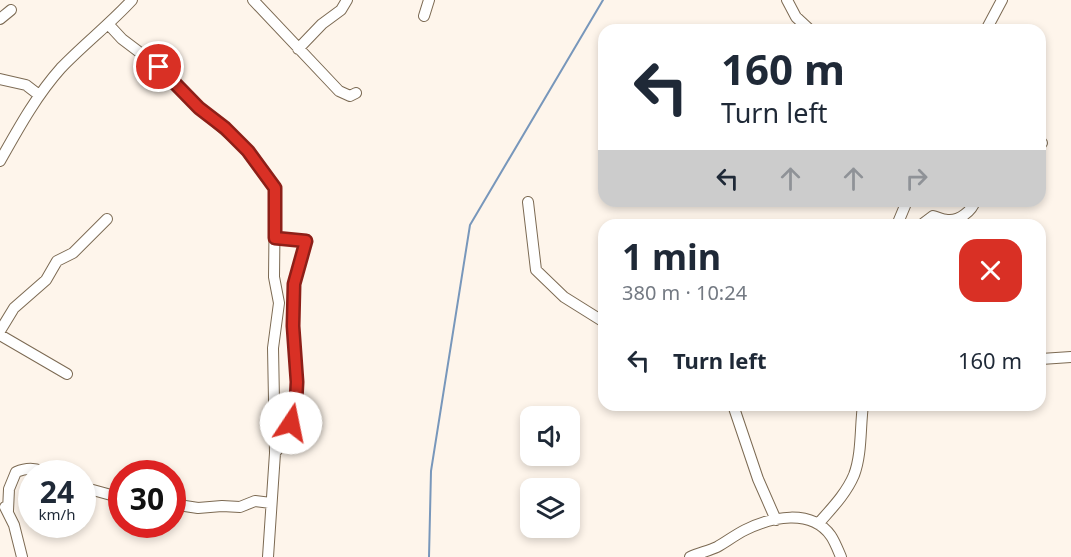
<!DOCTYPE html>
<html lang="en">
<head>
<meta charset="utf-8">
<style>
	:root { --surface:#fff; --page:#f6f6f7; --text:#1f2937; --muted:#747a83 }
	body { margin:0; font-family:"Noto Sans",sans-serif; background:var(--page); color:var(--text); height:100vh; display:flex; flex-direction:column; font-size:22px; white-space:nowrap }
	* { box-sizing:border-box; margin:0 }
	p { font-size:20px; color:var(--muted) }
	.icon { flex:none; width:33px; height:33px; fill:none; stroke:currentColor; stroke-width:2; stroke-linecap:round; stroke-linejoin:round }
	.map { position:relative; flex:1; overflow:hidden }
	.sheet { position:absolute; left:598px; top:219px; width:448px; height:192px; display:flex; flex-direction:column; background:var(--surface); border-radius:18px; box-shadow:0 3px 9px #0003 }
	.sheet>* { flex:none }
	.hud { position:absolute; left:598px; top:24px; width:448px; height:183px; border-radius:18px; box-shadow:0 3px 9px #0003; background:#fff; color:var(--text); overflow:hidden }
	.buttons { position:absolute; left:520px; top:406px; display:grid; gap:12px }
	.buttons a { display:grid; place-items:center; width:60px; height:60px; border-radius:12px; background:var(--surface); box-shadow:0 3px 9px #0003; font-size:30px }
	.speed { position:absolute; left:18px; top:460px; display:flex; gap:12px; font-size:30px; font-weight:700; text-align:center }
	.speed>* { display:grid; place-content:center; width:78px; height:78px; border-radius:50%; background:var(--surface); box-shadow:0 3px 9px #0003; line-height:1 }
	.speed small { font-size:15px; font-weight:400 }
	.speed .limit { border:9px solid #d22; background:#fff; color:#111 }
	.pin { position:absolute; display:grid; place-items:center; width:51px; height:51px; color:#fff; margin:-26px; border:3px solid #fff; border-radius:50%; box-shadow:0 2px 6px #0007 }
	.me { position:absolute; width:66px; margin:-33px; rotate:11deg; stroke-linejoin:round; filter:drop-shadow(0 0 4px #0008) }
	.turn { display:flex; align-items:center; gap:21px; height:126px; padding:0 24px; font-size:27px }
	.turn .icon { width:78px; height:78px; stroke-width:2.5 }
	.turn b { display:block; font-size:42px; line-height:51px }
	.lanes { display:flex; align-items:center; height:57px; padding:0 24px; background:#0003; justify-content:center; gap:30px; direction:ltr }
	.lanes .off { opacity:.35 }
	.round { display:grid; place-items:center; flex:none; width:63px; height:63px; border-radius:18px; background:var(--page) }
	.summary { display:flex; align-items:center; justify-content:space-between; height:102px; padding:0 24px }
	h1 { font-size:36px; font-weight:700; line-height:45px }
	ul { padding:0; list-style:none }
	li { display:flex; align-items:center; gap:18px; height:78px; padding:0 24px }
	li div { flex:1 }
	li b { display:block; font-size:22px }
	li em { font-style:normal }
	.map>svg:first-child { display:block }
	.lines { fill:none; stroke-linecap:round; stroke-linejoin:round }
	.stream { stroke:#7897bb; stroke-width:2 }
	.minor-casing { stroke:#7c6a53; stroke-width:12 }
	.minor { stroke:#fff; stroke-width:10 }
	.route-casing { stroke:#8d1f18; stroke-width:15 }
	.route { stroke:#d93025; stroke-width:10 }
</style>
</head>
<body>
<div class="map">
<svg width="1071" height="557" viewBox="0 0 1071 557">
	<rect width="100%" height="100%" fill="#fef5eb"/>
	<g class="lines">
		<path class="stream" d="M429 557 431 471 470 225 603 0"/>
		<g class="minor-casing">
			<path id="minor" d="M253 0 339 91 350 96 356 93
				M787 0 796 17 810 30
				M424 16 429 0
				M0 19 11 10
				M109 25 122 39 159 67 199 108 242 145 275 188 274 277 279 303 273 348 275 453 268 557
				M986 30 1002 0
				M298 49 322 24 341 10 347 0
				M0 79 26 85 39 95
				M1041 144 1042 143
				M0 161C18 129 36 96 61 68 84 44 110 24 132 0
				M528 202 536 270 564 297 604 322
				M897 225 907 201
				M921 225 933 216C937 217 943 220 948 220 959 221 972 211 975 201
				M0 331 14 308 46 280 57 261 73 253 107 219
				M0 335 67 374
				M1041 359 1071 357
				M733 405 758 479 776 520
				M275 453C310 407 292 361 293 309 293 285 298 263 306 241L275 238
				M82 487 122 498
				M172 504 198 508 222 506 240 507 255 501 271 503
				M5 507 14 525 22 557
				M8 511 9 489 16 472C28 467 37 468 49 474
				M818 524C831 509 846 494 854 475 862 454 860 427 863 405
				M690 557C699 553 708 551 717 547 726 542 735 535 745 530 771 517 811 508 831 536 835 542 838 550 841 557"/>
		</g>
		<use href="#minor" class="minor"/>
	</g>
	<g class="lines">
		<g class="route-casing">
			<path id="route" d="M159 67 199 108 225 128 248 151 275 188V238L306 241 294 284 293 326 297 382 296 401 291 423"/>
		</g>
		<use href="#route" class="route"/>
	</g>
</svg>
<div class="buttons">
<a><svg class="icon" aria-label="sound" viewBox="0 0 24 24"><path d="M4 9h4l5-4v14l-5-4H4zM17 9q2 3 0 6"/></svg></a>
<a><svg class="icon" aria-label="layers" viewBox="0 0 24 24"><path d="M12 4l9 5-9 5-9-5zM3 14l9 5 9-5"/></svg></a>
</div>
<div class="speed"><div>24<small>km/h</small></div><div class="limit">30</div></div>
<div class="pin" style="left:159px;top:67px;background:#d93025"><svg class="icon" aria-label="arrive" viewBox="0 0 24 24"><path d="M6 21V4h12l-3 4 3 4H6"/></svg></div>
<svg class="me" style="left:291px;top:423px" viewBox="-20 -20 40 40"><circle r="19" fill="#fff"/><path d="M0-13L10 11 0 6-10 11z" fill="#d93025"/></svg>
<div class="hud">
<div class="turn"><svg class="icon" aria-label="left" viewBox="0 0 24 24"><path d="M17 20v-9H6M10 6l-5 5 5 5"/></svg><div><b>160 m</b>Turn left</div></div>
<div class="lanes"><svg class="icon" aria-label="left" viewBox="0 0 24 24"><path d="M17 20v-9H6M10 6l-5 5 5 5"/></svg><svg class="icon off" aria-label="ahead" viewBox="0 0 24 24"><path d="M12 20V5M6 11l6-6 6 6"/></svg><svg class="icon off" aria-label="ahead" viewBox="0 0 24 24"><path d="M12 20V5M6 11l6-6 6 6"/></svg><svg class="icon off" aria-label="right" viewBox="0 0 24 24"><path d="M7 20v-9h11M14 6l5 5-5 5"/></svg></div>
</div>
<section class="sheet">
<div class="summary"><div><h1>1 min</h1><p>380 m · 10:24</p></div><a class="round" style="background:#d93025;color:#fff"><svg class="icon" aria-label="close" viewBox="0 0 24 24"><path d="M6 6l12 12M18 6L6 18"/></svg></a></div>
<ul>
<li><svg class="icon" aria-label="left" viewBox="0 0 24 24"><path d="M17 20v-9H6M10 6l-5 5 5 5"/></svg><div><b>Turn left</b></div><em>160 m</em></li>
</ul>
</section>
</div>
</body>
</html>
